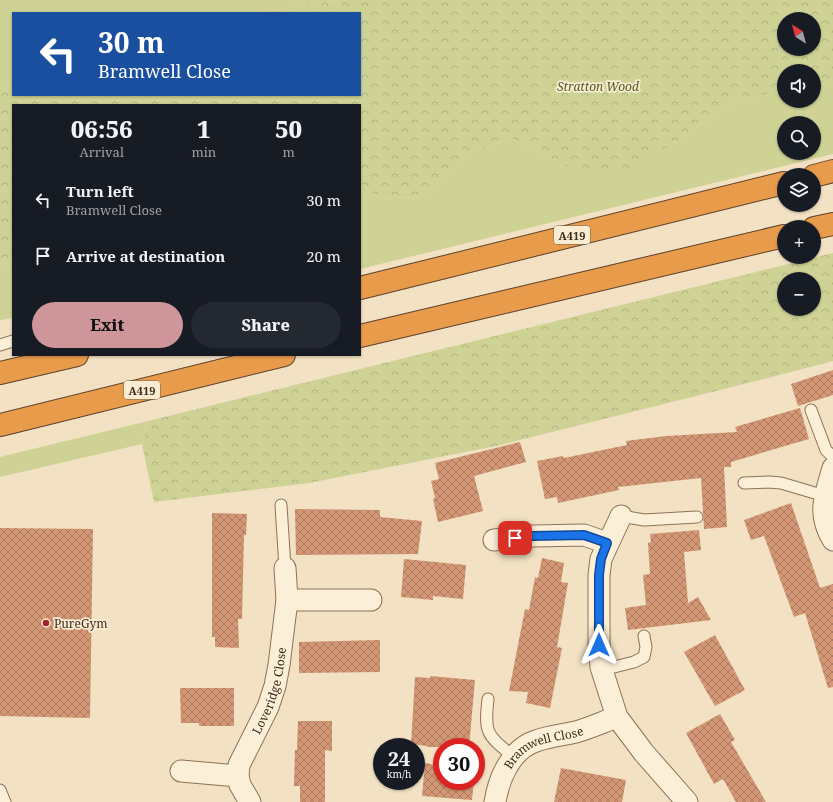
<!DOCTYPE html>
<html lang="en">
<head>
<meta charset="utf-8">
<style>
	:root { --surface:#171b24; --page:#242831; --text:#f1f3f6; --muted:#9ea1a6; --accent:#ce959a }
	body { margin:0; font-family:"Noto Serif",serif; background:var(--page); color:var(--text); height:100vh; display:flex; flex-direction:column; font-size:15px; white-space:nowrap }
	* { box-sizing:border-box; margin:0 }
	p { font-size:13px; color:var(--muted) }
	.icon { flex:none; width:22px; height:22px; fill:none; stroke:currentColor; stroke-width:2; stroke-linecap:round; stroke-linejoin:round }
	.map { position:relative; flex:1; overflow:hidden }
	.side { position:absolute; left:12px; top:104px; width:349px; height:252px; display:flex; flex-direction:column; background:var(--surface); border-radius:0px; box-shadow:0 1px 3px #0004 }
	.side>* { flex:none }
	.top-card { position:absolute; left:12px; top:12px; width:349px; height:84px; border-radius:0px; box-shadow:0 1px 3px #0004; background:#1a4fa0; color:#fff; overflow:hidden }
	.needle { width:26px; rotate:324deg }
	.tools { position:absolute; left:777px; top:12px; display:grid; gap:8px }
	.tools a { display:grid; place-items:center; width:44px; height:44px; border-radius:50%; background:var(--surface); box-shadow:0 1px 3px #0004; font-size:20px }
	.speed { position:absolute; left:373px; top:738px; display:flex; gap:8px; font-size:20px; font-weight:700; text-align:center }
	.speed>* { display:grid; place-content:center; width:52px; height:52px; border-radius:50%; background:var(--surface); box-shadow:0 1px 3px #0004; line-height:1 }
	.speed small { font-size:10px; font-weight:400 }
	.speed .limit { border:6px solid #d22; background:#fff; color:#111 }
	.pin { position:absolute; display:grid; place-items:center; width:34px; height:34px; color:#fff; margin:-17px; border-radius:8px; box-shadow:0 2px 6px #0006 }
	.me { position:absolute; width:44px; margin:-22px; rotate:0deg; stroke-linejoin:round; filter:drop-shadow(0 0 3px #0008) }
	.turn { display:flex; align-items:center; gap:14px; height:84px; padding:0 20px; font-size:18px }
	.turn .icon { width:52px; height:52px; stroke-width:2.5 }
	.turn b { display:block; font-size:28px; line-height:34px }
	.eta { display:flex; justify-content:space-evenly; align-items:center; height:68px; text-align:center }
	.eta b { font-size:24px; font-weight:800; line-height:28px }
	.button { display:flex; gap:8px; margin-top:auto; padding:8px 20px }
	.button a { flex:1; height:46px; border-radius:24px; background:var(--accent); color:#111; font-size:16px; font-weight:800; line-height:46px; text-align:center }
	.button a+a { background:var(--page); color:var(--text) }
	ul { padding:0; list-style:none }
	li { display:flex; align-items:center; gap:12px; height:56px; padding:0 20px }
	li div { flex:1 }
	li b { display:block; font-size:15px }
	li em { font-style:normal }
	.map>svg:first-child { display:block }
	.grass { fill:#ced295; fill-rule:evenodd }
	.forest { fill:url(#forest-crowns); fill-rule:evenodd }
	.building { fill:url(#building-cross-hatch) }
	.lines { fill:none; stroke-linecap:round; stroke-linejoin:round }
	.lane-casing { stroke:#8e7258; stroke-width:13 }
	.street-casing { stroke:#8e7258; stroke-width:23 }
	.highway-casing { stroke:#5c402c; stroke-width:24 }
	.lane { stroke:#fcefd7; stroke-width:11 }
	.street { stroke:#fcefd7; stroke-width:21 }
	.highway { stroke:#e99b4c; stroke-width:22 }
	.route-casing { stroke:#114b97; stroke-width:10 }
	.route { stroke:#1a73e8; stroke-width:7 }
	.poi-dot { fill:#a3222a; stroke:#f9ecd3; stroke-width:1.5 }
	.labels { text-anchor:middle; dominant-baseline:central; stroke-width:3.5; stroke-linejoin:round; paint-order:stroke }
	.shield { fill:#f9ecd3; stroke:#756554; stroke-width:1 }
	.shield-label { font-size:11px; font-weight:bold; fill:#3d2b1d }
	.park-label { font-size:12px; font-style:italic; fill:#505b22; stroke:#f9ecd3 }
	.poi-label { font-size:12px; fill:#3d2b1d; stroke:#f9ecd3; text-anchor:start }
	.street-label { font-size:12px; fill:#3d2b1d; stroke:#f9ecd3 }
</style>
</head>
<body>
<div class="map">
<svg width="833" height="802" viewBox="0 0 833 802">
	<defs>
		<pattern id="forest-crowns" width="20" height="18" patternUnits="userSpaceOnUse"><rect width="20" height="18" fill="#ced295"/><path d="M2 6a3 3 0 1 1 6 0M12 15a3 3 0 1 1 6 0" fill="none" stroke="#b2b480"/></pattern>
		<pattern id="building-cross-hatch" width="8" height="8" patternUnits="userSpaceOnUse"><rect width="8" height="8" fill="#d49775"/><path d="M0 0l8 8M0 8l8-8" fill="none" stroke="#ad7b5f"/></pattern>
	</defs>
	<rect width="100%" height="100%" fill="#f2e1c3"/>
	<path class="grass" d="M0 0H338L256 13H13V82L0 90Z
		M833 82V154L360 269V183L382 199 423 196 472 152 511 138 553 160 674 144 733 101 784 91V101H814V85ZM784 123H814V153H784Z
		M13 263V318L0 320V271L7 265Z
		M148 421 142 444 0 477V457Z"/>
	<path class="forest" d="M338 0H833V82L814 85V71H784V91L733 101 674 144 638 166 588 175 553 160 511 138 472 152 423 196 382 199 360 183V105H13V263L7 265 0 271V90L13 82V95H360V13H256ZM784 19H814V49H784Z
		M833 253V361L764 379 496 446 309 483 154 502 142 444 148 421ZM784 279H814V309H784Z"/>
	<path class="building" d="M833 370V395L798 406 791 384Z
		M800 408 809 439 731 462V467H724L727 527 704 529 701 478 618 487 619 490 558 503 557 497 545 499 537 461 563 456 564 458 627 445 626 441 666 436 737 432 735 427Z
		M520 442 526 462 474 476 483 511 438 522 433 499 435 498 431 481 439 479 435 463Z
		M791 503 820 588 833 584V687L828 688 805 613 794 617 764 536 751 540 744 520Z
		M295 509 380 510V517L422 521 418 554 296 555Z
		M212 513 247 514 246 535H244L242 619H238L239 648 215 647V637H212Z
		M0 528 93 529 90 718 0 716Z
		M699 530 701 550 684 552 688 603 698 597 711 620 628 630 625 608 646 605 643 575 650 574 648 543 651 542 650 534Z
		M542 558 564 563 561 582 568 583 557 647 562 648 550 708 526 703 528 692 509 691 525 609 529 610 535 577 538 578Z
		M404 559 466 565 463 599 433 596V600L401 597Z
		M715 635 745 690 715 706 684 652Z
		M380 640V672L299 673V642Z
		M430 676 475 680 469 747H427V746L411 744 415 677 430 678Z
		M180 688H234V726H199V723H181Z
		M720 714 735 740 731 742 766 802H736L723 779 714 784 686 733Z
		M298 721H332V751L325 750V802H300V786H294L295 750H297Z
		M425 763 442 766V781H474L472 800 422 796Z
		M561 768 626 780 622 802H554Z"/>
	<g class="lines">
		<g class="lane-casing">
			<path id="lane" d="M0 345 13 341
				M811 410 826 450 833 457
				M744 483 769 482 781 483 825 496
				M281 505 285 568
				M621 516 644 520 697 517
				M602 670 634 662 644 657 646 647 644 636
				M488 699C484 734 487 735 514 757
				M0 790 5 802"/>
		</g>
		<g class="street-casing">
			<g id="street">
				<path d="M833 468C825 496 817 513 833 540"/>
				<path d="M621 516 601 559 599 575V645L601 667 617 717 644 753 687 802"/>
				<path d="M494 540 533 536 584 535 607 543"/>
				<path d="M287 600H371"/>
				<path d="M181 771 238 776"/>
				<path id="s1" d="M250 802 240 785 238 776 239 765 268 707 275 686 279 665 287 600 285 568"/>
				<path id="s2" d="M495 802C499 778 511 749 536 741 549 736 563 735 576 732 590 728 603 722 617 717"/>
			</g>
		</g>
		<g class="highway-casing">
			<path id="highway" d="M814 176 833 171
				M814 228 833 224
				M360 288 784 183
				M360 336 784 236
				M0 373 77 355
				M0 425 284 355"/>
		</g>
		<use href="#lane" class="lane"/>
		<use href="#street" class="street"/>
		<use href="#highway" class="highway"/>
	</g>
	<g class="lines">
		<g class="route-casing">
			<path id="route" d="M515 538 533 536 584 535 607 543 601 559 599 575V645"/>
		</g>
		<use href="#route" class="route"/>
	</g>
	<circle class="poi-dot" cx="46" cy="623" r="4"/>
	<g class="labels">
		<g class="shield">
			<rect x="554" y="226" width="36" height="18" rx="3"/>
			<rect x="124" y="381" width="36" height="18" rx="3"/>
		</g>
		<g class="shield-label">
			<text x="572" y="235">A419</text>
			<text x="142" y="390">A419</text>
		</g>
		<g class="park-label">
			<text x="598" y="86">Stratton Wood</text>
		</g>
		<g class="poi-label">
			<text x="54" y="623">PureGym</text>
		</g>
		<g class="street-label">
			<text stroke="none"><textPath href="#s1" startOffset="121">Loveridge Close</textPath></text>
			<text stroke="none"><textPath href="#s2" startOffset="81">Bramwell Close</textPath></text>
		</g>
	</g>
</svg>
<div class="tools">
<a><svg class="needle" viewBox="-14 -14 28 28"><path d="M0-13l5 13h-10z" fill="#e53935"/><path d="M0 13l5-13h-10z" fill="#9ea1a6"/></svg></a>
<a><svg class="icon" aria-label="sound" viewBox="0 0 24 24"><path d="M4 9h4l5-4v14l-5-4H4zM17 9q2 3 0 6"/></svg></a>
<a><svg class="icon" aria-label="search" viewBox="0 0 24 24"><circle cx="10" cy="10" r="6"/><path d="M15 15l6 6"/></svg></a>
<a><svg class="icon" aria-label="layers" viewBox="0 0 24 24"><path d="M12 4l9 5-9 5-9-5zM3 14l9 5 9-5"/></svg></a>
<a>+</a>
<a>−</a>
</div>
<div class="speed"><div>24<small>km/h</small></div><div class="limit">30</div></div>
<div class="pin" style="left:515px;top:538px;background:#d93025"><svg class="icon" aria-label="arrive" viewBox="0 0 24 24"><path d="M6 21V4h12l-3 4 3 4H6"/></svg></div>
<svg class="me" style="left:599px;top:645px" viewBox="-20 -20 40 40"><path d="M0-17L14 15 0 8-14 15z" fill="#1a73e8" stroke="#fff" stroke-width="4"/></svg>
<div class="top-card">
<div class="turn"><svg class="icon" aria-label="left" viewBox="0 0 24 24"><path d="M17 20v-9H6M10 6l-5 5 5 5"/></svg><div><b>30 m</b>Bramwell Close</div></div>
</div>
<section class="side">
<div class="eta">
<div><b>06:56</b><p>Arrival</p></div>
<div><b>1</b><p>min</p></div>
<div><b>50</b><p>m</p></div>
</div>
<ul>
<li><svg class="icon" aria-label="left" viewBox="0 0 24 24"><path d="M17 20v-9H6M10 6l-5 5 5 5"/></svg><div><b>Turn left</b><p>Bramwell Close</p></div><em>30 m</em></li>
<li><svg class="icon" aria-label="arrive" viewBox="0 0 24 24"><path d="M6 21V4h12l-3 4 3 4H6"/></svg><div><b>Arrive at destination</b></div><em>20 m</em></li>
</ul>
<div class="button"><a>Exit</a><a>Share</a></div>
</section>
</div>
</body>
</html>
